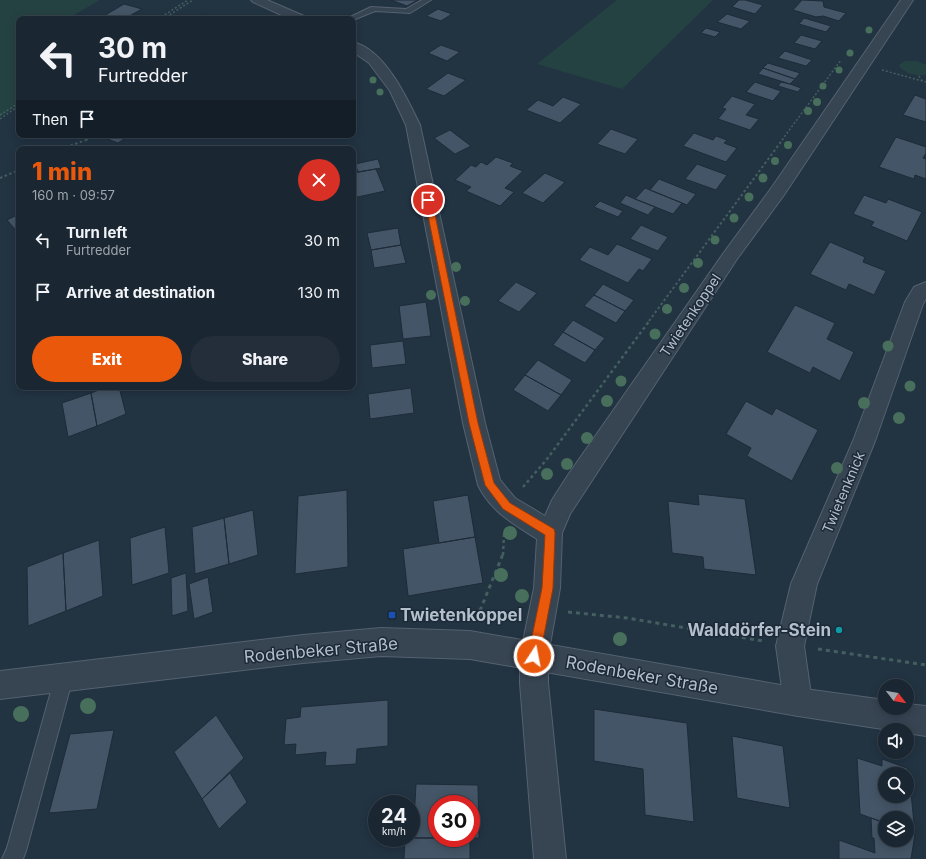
<!DOCTYPE html>
<html lang="en">
<head>
<meta charset="utf-8">
<style>
	:root { --surface:#1a2632; --page:#232e3a; --text:#f1f3f6; --muted:#9fa5ac; --line:#38434d; --accent:#ea580c }
	body { margin:0; font-family:Inter,sans-serif; background:var(--page); color:var(--text); height:100vh; display:flex; flex-direction:column; font-size:15px; white-space:nowrap }
	* { box-sizing:border-box; margin:0 }
	p { font-size:13px; color:var(--muted) }
	.icon { flex:none; width:22px; height:22px; fill:none; stroke:currentColor; stroke-width:2; stroke-linecap:round; stroke-linejoin:round }
	.map { position:relative; flex:1; overflow:hidden }
	.drawer { position:absolute; left:16px; top:146px; width:340px; height:244px; display:flex; flex-direction:column; background:var(--surface); border-radius:8px; box-shadow:0 2px 10px #0003,0 0 0 1px var(--line) }
	.drawer>* { flex:none }
	.guide { position:absolute; left:16px; top:16px; width:340px; height:122px; border-radius:8px; box-shadow:0 2px 10px #0003,0 0 0 1px var(--line); background:#1a2632; color:var(--text); overflow:hidden }
	.needle { width:26px; rotate:121deg }
	.tools { position:absolute; left:878px; top:679px; display:grid; gap:8px }
	.tools a { display:grid; place-items:center; width:36px; height:36px; border-radius:50%; background:var(--surface); box-shadow:0 2px 10px #0003,0 0 0 1px var(--line); font-size:20px }
	.speed { position:absolute; left:368px; top:795px; display:flex; gap:8px; font-size:20px; font-weight:700; text-align:center }
	.speed>* { display:grid; place-content:center; width:52px; height:52px; border-radius:50%; background:var(--surface); box-shadow:0 2px 10px #0003,0 0 0 1px var(--line); line-height:1 }
	.speed small { font-size:10px; font-weight:400 }
	.speed .limit { border:6px solid #d22; background:#fff; color:#111 }
	.pin { position:absolute; display:grid; place-items:center; width:34px; height:34px; color:#fff; margin:-17px; border:2px solid #fff; border-radius:50%; box-shadow:0 1px 4px #0007 }
	.me { position:absolute; width:44px; margin:-22px; rotate:11deg; stroke-linejoin:round; filter:drop-shadow(0 0 3px #0008) }
	.turn { display:flex; align-items:center; gap:14px; height:84px; padding:0 16px; font-size:18px }
	.turn .icon { width:52px; height:52px; stroke-width:2.5 }
	.turn b { display:block; font-size:28px; line-height:34px }
	.then { display:flex; align-items:center; height:38px; padding:0 16px; background:#0003; gap:8px; font-size:15px }
	.round { display:grid; place-items:center; flex:none; width:42px; height:42px; border-radius:21px; background:var(--page) }
	.headline { display:flex; align-items:center; justify-content:space-between; height:68px; padding:0 16px }
	h1 { font-size:24px; font-weight:800; line-height:30px; color:var(--accent) }
	.button { display:flex; gap:8px; margin-top:auto; padding:8px 16px }
	.button a { flex:1; height:46px; border-radius:24px; background:var(--accent); color:#fff; font-size:16px; font-weight:800; line-height:46px; text-align:center }
	.button a+a { background:var(--page); color:var(--text) }
	ul { padding:0; list-style:none }
	li { display:flex; align-items:center; gap:12px; height:52px; padding:0 16px }
	li div { flex:1 }
	li b { display:block; font-size:15px }
	li em { font-style:normal }
	.map>svg:first-child { display:block }
	.green { fill:#254243 }
	.building { fill:#445567; stroke:#1e2b39; fill-rule:evenodd }
	.lines { fill:none; stroke-linecap:round; stroke-linejoin:round }
	.service-casing { stroke:#55626f; stroke-width:2 }
	.minor-casing { stroke:#55626f; stroke-width:2 }
	.tertiary-casing { stroke:#55626f; stroke-width:2 }
	.path-far3 { stroke:#435f60; stroke-width:1.5; stroke-dasharray:2 2; stroke-linecap:butt }
	.path-far2 { stroke:#435f60; stroke-width:2; stroke-dasharray:2.5 2.5; stroke-linecap:butt }
	.path-far1 { stroke:#435f60; stroke-width:2.5; stroke-dasharray:3 3; stroke-linecap:butt }
	.path { stroke:#435f60; stroke-width:3; stroke-dasharray:4 4; stroke-linecap:butt }
	.service { fill:#374452; fill-rule:evenodd }
	.minor { fill:#374452; fill-rule:evenodd }
	.tertiary { fill:#374452; fill-rule:evenodd }
	.tree { fill:#486f5c }
	.route { fill:#ea580c; stroke:#983908 }
	.transit-dot { fill:#1a4fb4; stroke:#1c2937; stroke-width:1.5 }
	.culture-dot { fill:#0f9aa8; stroke:#1c2937; stroke-width:1.5 }
	.labels { text-anchor:middle; dominant-baseline:central; stroke-width:3; stroke-linejoin:round; paint-order:stroke }
	.street-label { font-size:14px; fill:#b4bfcc; stroke:#1c2937 }
	.near-poi-label { font-size:17px; font-weight:bold; fill:#b4bfcc; stroke:#1c2937; text-anchor:start }
	.near-street-label { font-size:17px; fill:#b4bfcc; stroke:#1c2937 }
</style>
</head>
<body>
<div class="map">
<svg width="926" height="859" viewBox="0 0 926 859">
	<rect width="100%" height="100%" fill="#223342"/>
	<path class="green" d="M0 0H100L67 19H19V105L0 117Z
		M617 0H713L622 89 537 64Z
		M905 61H917L926 65V75C917 76 903 74 899 65Z"/>
	<path class="building" d="M391 0H418L407 6Z
		M739 0H745L763 5 755 14 732 7Z
		M802 0 823 1 824 7 846 13 839 21 823 16 816 17 793 10Z
		M124 4 142 9 124 19H109L102 17Z
		M438 9 452 14 441 21 426 16Z
		M204 14 216 18 196 19Z
		M727 14 750 21 741 29 717 22Z
		M804 18 831 26 826 32 799 24Z
		M706 28 720 32 715 37 701 33Z
		M801 35 822 41 815 49 794 43Z
		M441 45 460 52 447 61 428 53Z
		M785 51 812 60 806 66 778 58Z
		M768 63 800 73 795 79 763 68Z
		M763 68 795 79 790 84 758 74Z
		M448 73 466 80 444 96 426 89Z
		M755 82 781 91 773 101 746 92Z
		M781 82 790 84 801 88 798 92 778 86Z
		M915 95 926 99V122L903 115Z
		M732 96 755 104 746 115 759 119 750 130 718 119 726 109 722 108Z
		M563 97 581 104 560 123 526 110 538 100 553 106Z
		M611 129 638 139 625 154 597 144Z
		M450 130 471 146 455 154 434 138Z
		M694 133 713 140 716 136 727 140 724 143 737 148 726 162 683 146Z
		M105 135H130L118 143 102 137Z
		M896 137 926 147V153L923 158 926 159V179L915 175 914 179 879 167Z
		M496 157 513 163 510 166 523 171 505 188 514 192 500 206 466 191 471 187 455 180 471 165 476 167 481 162 487 165Z
		M378 159 381 168 358 172 355 164Z
		M697 164 727 175 716 190 685 179Z
		M376 169 385 191 353 198V173Z
		M545 173 565 182 543 203 522 193Z
		M659 179 696 194 687 205 650 190Z
		M645 188 650 190 682 203 673 214 635 199Z
		M626 195 635 199 655 207 648 215 620 203Z
		M864 195 886 203 888 199 922 212 907 241 871 226 874 222 853 214Z
		M600 201 623 211 618 217 594 207Z
		M19 214V234L7 220Z
		M641 225 668 237 658 251 630 239Z
		M398 228 401 245 371 250 367 233Z
		M830 242 865 257 863 262 886 271 874 295 849 284 846 290 810 274Z
		M617 244 652 259 643 271 639 269 628 283 579 260 590 247 608 255Z
		M401 245 406 263 374 268 371 250Z
		M516 282 537 293 519 312 498 301Z
		M603 284 634 300 625 311 594 295Z
		M594 295 625 311 616 323 584 306Z
		M426 302 431 336 403 339 399 306Z
		M795 305 835 323 827 339 854 352 840 381 813 367 810 373 767 352Z
		M573 320 605 338 595 350 563 332Z
		M563 332 595 350 585 363 553 345Z
		M403 341 406 364 372 368 370 345Z
		M538 360 572 380 561 395 525 375Z
		M525 375 561 395 548 411 513 390Z
		M107 387H119L126 414 97 426 91 393Z
		M411 388 414 413 370 419 368 394Z
		M91 393 97 426 68 437 62 403Z
		M746 401 772 415 776 408 818 430 792 481 747 456 751 448 726 434Z
		M347 490 348 567 295 574 298 496Z
		M698 494 745 499 756 575 704 569 703 557 672 553 668 501 699 505Z
		M468 495 475 537 439 543 433 501Z
		M253 510 258 555 229 564 224 518Z
		M224 518 229 564 195 574 192 527Z
		M165 527 169 573 132 585 130 538Z
		M475 537 483 583 408 596 403 549Z
		M99 540 103 596 66 611 63 553Z
		M63 553 66 611 28 626 27 567Z
		M186 573 188 611 172 616 171 578Z
		M208 577 213 612 194 619 189 584Z
		M388 700V746L357 749 356 764 325 766 326 752 295 755 296 744 284 745 286 719 300 717 301 707Z
		M594 709 687 723 694 822 645 815 643 769 594 761Z
		M216 715 244 758 202 799 174 752Z
		M114 730 97 809 49 813 70 734Z
		M732 736 783 746 790 808 737 798Z
		M857 758 882 766V759L907 768 908 781 910 782 915 834 907 831V818H885V823L860 814ZM885 774H907V796H885Z
		M230 773 247 802 219 829 202 799Z
		M416 784 478 785 479 838H413ZM437 804H471V838H437Z
		M871 818 885 823V840H907V831L915 834 911 859H839V840L875 853 874 838H872Z
		M405 838H470V859H404Z"/>
	<g class="lines">
		<g class="service-casing">
			<path id="service" d="M422 0H431L410 13 375 11 353 20V19H346L371 7 406 9Z
				M64 668 70 671 73 677 26 851 23 859H2L7 848 55 677 58 671Z"/>
		</g>
		<g class="minor-casing">
			<path id="minor" d="M251 0H267L304 16 306 19H290L253 2Z
				M901 0H913L784 195 737 259 570 514 562 533 560 588 548 656V683L566 859H534L520 683V656L534 588 537 539C514 524 491 512 478 485L463 423 406 125 390 91 369 63 353 52V42C385 50 407 98 420 125L485 423 500 480 515 498 545 516 552 500 568 475 725 251 772 187Z
				M926 282V299L923 304 875 441 817 584 804 646 812 702 808 712 798 716 788 712 784 702 776 646 791 584 853 441 905 302 914 287Z"/>
		</g>
		<g class="tertiary-casing">
			<path id="tertiary" d="M381 628 470 631 798 688 885 700V708H907V704L926 706V736L907 733V730H889L798 716 470 659 381 656 303 663 0 699V671L303 635Z"/>
		</g>
		<path class="path-far3" d="M158 19 188 0
			M163 19 193 0
			M882 70 926 82
			M919 76 923 82
			M0 115 19 103
			M0 119 19 106
			M86 140 99 135
			M782 140 841 60"/>
		<path class="path-far2" d="M61 149 89 139
			M0 178 19 170
			M649 321 783 139"/>
		<path class="path-far1" d="M523 487 547 459 650 320
			M503 555 504 534"/>
		<path class="path" d="M568 612 627 618 763 641
			M478 615 516 612
			M477 618 503 554
			M818 649 926 665"/>
		<use href="#service" class="service"/>
		<use href="#minor" class="minor"/>
		<use href="#tertiary" class="tertiary"/>
	</g>
	<g class="tree">
		<circle cx="869" cy="30" r="3.5"/>
		<circle cx="850" cy="53" r="3.5"/>
		<circle cx="839" cy="70" r="3.5"/>
		<circle cx="373" cy="80" r="3.5"/>
		<circle cx="823" cy="86" r="3.5"/>
		<circle cx="380" cy="92" r="3.5"/>
		<circle cx="817" cy="102" r="4"/>
		<circle cx="808" cy="111" r="4"/>
		<circle cx="788" cy="145" r="4"/>
		<circle cx="775" cy="161" r="4"/>
		<circle cx="763" cy="178" r="4.5"/>
		<circle cx="749" cy="197" r="4.5"/>
		<circle cx="734" cy="218" r="4.5"/>
		<circle cx="715" cy="240" r="4.5"/>
		<circle cx="698" cy="263" r="5"/>
		<circle cx="456" cy="267" r="5"/>
		<circle cx="684" cy="288" r="5"/>
		<circle cx="431" cy="295" r="5"/>
		<circle cx="465" cy="301" r="5"/>
		<circle cx="667" cy="309" r="5"/>
		<circle cx="655" cy="334" r="5.5"/>
		<circle cx="888" cy="346" r="5.5"/>
		<circle cx="621" cy="381" r="5.5"/>
		<circle cx="910" cy="386" r="5.5"/>
		<circle cx="607" cy="401" r="6"/>
		<circle cx="864" cy="403" r="6"/>
		<circle cx="899" cy="418" r="6"/>
		<circle cx="587" cy="438" r="6"/>
		<circle cx="567" cy="464" r="6"/>
		<circle cx="837" cy="468" r="6"/>
		<circle cx="547" cy="474" r="6"/>
		<circle cx="510" cy="533" r="7"/>
		<circle cx="501" cy="575" r="7"/>
		<circle cx="522" cy="596" r="7"/>
		<circle cx="620" cy="639" r="7"/>
		<circle cx="88" cy="706" r="8"/>
		<circle cx="21" cy="714" r="8"/>
	</g>
	<path class="route" d="M426 198H431L432 200 478 423 494 483 510 503 554 529 555 533 553 588 540 656 538 660 534 661 530 660 528 656 542 588 545 535 503 509 485 485 469 423 425 200Z"/>
	<rect class="transit-dot" x="388" y="611" width="8" height="8" rx="2"/>
	<circle class="culture-dot" cx="839" cy="630" r="4"/>
	<g class="labels">
		<g class="street-label">
			<text transform="translate(690 315) rotate(-56)">Twietenkoppel</text>
			<text transform="translate(843 492) rotate(-67)">Twietenknick</text>
		</g>
		<g class="near-poi-label">
			<text x="400" y="615">Twietenkoppel</text>
			<text x="831" y="630" text-anchor="end">Walddörfer-Stein</text>
		</g>
		<g class="near-street-label">
			<text transform="translate(321 650) rotate(-5)">Rodenbeker Straße</text>
			<text transform="translate(642 675) rotate(10)">Rodenbeker Straße</text>
		</g>
	</g>
</svg>
<div class="tools">
<a><svg class="needle" viewBox="-14 -14 28 28"><path d="M0-13l5 13h-10z" fill="#e53935"/><path d="M0 13l5-13h-10z" fill="#9fa5ac"/></svg></a>
<a><svg class="icon" aria-label="sound" viewBox="0 0 24 24"><path d="M4 9h4l5-4v14l-5-4H4zM17 9q2 3 0 6"/></svg></a>
<a><svg class="icon" aria-label="search" viewBox="0 0 24 24"><circle cx="10" cy="10" r="6"/><path d="M15 15l6 6"/></svg></a>
<a><svg class="icon" aria-label="layers" viewBox="0 0 24 24"><path d="M12 4l9 5-9 5-9-5zM3 14l9 5 9-5"/></svg></a>
</div>
<div class="speed"><div>24<small>km/h</small></div><div class="limit">30</div></div>
<div class="pin" style="left:428px;top:200px;background:#d93025"><svg class="icon" aria-label="arrive" viewBox="0 0 24 24"><path d="M6 21V4h12l-3 4 3 4H6"/></svg></div>
<svg class="me" style="left:534px;top:656px" viewBox="-20 -20 40 40"><circle r="17" fill="#ea580c" stroke="#fff" stroke-width="3"/><path d="M0-11L8 9 0 5-8 9z" fill="#fff"/></svg>
<div class="guide">
<div class="turn"><svg class="icon" aria-label="left" viewBox="0 0 24 24"><path d="M17 20v-9H6M10 6l-5 5 5 5"/></svg><div><b>30 m</b>Furtredder</div></div>
<div class="then">Then<svg class="icon" aria-label="arrive" viewBox="0 0 24 24"><path d="M6 21V4h12l-3 4 3 4H6"/></svg></div>
</div>
<section class="drawer">
<div class="headline"><div><h1>1 min</h1><p>160 m · 09:57</p></div><a class="round" style="background:#d93025;color:#fff"><svg class="icon" aria-label="close" viewBox="0 0 24 24"><path d="M6 6l12 12M18 6L6 18"/></svg></a></div>
<ul>
<li><svg class="icon" aria-label="left" viewBox="0 0 24 24"><path d="M17 20v-9H6M10 6l-5 5 5 5"/></svg><div><b>Turn left</b><p>Furtredder</p></div><em>30 m</em></li>
<li><svg class="icon" aria-label="arrive" viewBox="0 0 24 24"><path d="M6 21V4h12l-3 4 3 4H6"/></svg><div><b>Arrive at destination</b></div><em>130 m</em></li>
</ul>
<div class="button"><a>Exit</a><a>Share</a></div>
</section>
</div>
</body>
</html>
